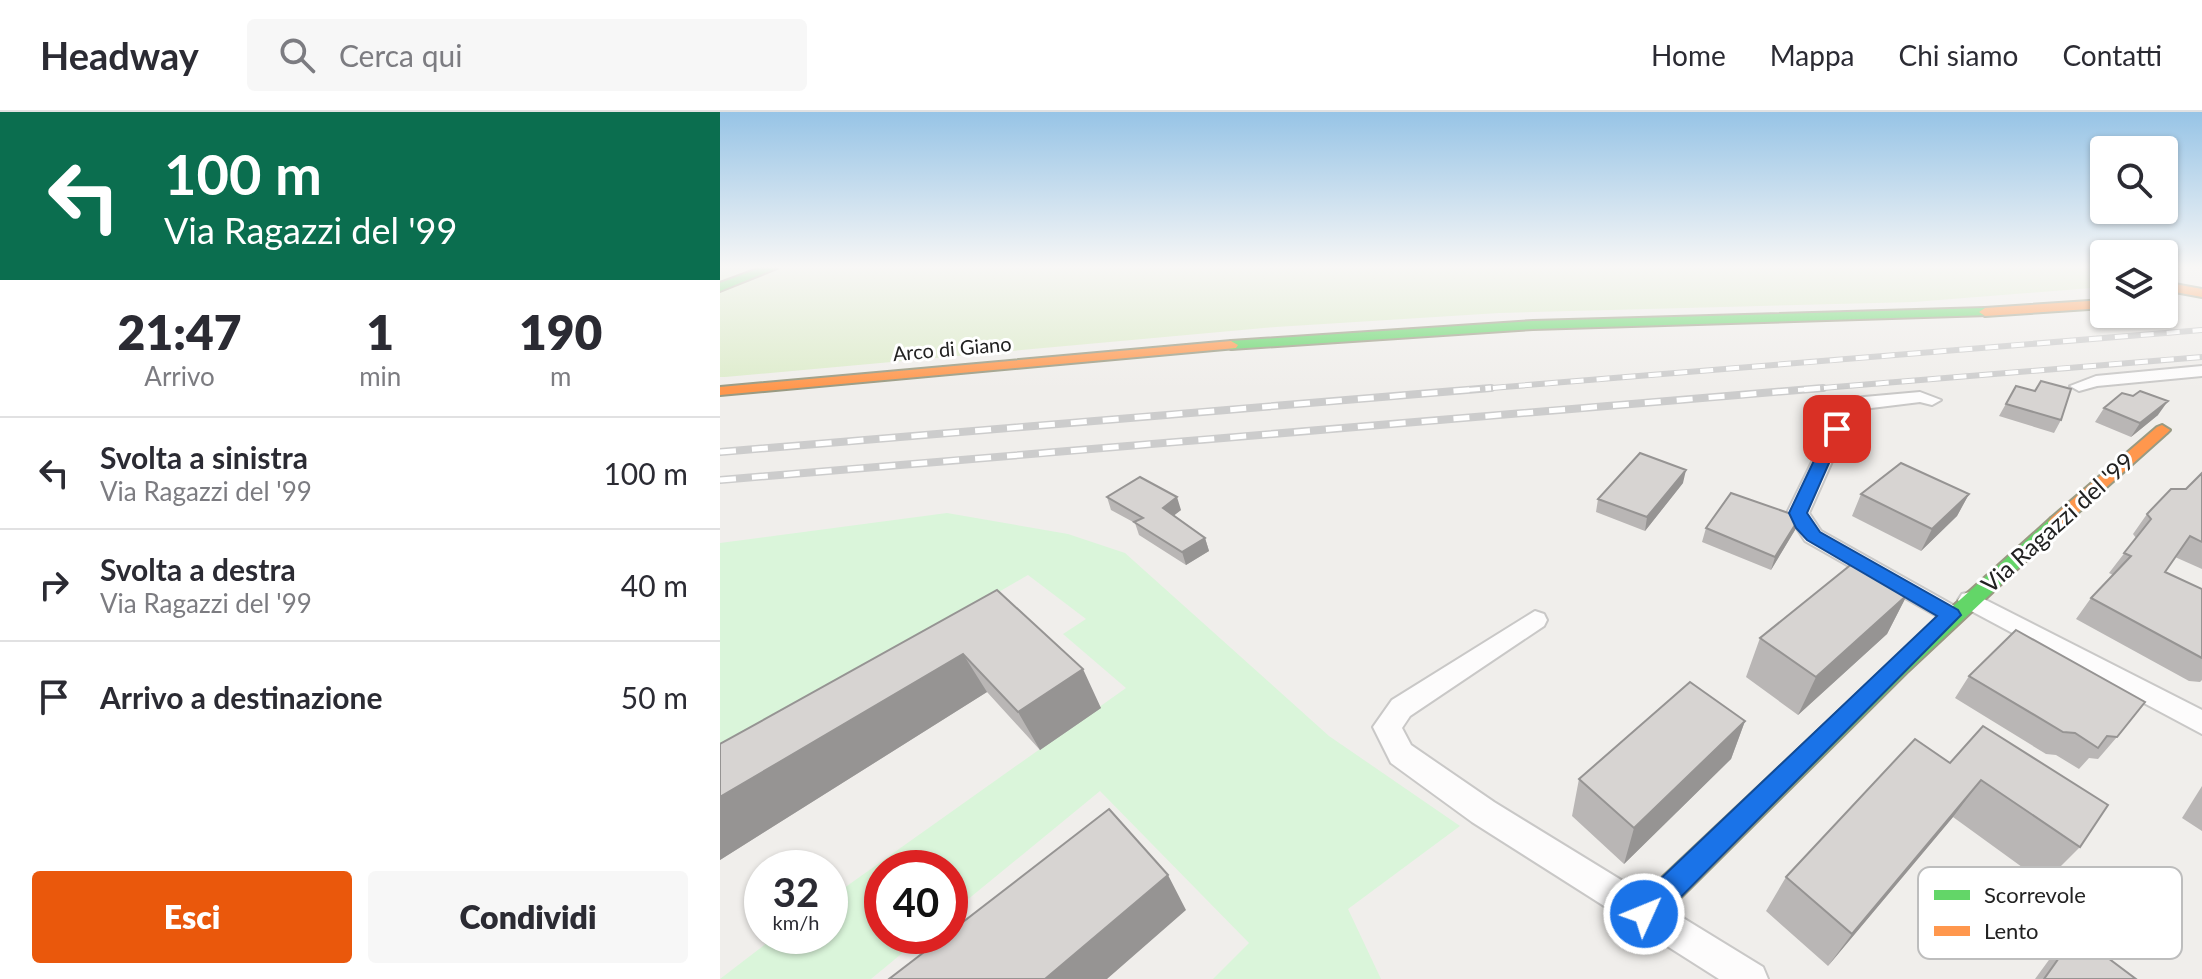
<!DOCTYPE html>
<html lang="it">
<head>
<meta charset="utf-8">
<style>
	:root { --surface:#fff; --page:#f7f7f7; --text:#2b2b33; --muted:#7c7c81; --line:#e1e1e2; --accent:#ea580c }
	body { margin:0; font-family:Lato,sans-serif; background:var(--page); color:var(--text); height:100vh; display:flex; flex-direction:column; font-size:30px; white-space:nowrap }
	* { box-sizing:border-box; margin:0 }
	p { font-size:26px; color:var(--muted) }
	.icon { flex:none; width:44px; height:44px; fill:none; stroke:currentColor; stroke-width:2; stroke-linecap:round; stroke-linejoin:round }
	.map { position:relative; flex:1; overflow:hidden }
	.drawer { display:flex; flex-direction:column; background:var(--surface); width:720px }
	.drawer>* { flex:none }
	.hud { background:#0b6e4f; color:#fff; overflow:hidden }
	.tools { position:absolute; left:1370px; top:24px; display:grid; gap:16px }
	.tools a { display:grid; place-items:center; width:88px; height:88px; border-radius:8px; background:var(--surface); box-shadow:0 2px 6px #0004; font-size:40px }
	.speed { position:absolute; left:24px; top:738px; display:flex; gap:16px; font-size:40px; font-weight:700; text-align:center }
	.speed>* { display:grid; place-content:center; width:104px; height:104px; border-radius:50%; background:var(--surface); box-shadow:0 2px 6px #0004; line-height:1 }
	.speed small { font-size:20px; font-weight:400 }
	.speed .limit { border:12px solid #d22; background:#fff; color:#111 }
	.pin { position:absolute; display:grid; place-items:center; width:68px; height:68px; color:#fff; margin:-34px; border-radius:16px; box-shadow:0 4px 12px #0006 }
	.me { position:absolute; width:88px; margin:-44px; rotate:46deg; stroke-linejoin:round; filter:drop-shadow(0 0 6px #0008) }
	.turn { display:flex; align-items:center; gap:28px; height:168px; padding:0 32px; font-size:36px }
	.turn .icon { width:104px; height:104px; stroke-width:2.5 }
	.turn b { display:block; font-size:56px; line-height:68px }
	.eta { display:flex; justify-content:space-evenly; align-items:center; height:136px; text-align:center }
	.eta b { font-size:48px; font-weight:800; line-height:56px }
	.button { display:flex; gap:16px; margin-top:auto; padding:16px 32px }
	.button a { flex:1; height:92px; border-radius:8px; background:var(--accent); color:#fff; font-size:32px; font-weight:800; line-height:92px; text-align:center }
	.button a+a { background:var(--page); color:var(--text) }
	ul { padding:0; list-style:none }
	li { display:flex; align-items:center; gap:24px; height:112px; padding:0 32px; border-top:2px solid var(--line) }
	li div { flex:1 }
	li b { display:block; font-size:30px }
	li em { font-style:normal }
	header { display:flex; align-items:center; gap:48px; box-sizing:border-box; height:112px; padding:0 40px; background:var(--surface); border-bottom:2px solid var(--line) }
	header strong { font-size:38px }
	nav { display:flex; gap:44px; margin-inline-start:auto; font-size:28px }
	.search { width:560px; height:72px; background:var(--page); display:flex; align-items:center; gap:20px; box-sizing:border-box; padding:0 28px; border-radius:8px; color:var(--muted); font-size:30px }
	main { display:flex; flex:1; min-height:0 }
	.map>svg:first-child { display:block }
	.grass { fill:#ddeccb }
	.park { fill:#daf5da }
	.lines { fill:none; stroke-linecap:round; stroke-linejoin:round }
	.street-casing { stroke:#c9c8c7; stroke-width:4 }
	.fast-casing { stroke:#999a82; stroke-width:4 }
	.slow-casing { stroke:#999a82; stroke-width:4 }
	.street { fill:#fdfcfc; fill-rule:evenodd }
	.fast { fill:#63d668; fill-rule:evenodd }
	.slow { fill:#ff974d; fill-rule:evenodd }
	.rail-far1-casing { stroke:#ccc; stroke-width:6 }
	.rail-casing { stroke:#ccc; stroke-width:8 }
	.rail-far1 { stroke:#fff; stroke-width:4; stroke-dasharray:13; stroke-linecap:butt }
	.rail { stroke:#fff; stroke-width:5; stroke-dasharray:16; stroke-linecap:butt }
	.wall { fill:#b9b6b5 }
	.shaded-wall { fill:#969493 }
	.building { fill:#d7d4d2; stroke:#969493; stroke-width:2 }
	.route { fill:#1a73e8; stroke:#114b97; stroke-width:2 }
	.labels { text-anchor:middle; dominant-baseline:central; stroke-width:6; stroke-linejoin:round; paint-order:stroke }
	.far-street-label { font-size:20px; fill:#222; stroke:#fff }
	.street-label { font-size:24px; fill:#222; stroke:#fff }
	.key { fill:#fff; stroke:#bdbdbd; stroke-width:2 }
	.key-label { font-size:22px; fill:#222 }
</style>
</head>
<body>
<header>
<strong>Headway</strong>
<div class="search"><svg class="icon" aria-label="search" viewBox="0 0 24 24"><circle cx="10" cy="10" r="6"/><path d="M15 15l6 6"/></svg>Cerca qui</div>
<nav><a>Home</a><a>Mappa</a><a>Chi siamo</a><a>Contatti</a></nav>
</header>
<main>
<section class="drawer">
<div class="hud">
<div class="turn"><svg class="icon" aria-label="left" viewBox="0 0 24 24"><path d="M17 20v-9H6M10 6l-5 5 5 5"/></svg><div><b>100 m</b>Via Ragazzi del '99</div></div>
</div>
<div class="eta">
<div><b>21:47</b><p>Arrivo</p></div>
<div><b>1</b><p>min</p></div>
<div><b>190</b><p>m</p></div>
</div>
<ul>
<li><svg class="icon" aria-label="left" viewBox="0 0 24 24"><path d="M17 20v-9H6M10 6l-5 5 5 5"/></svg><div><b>Svolta a sinistra</b><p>Via Ragazzi del '99</p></div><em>100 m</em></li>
<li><svg class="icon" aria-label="right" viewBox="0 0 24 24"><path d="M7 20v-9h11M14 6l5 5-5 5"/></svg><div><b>Svolta a destra</b><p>Via Ragazzi del '99</p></div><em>40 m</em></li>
<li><svg class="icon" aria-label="arrive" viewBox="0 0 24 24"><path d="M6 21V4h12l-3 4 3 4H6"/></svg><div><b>Arrivo a destinazione</b></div><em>50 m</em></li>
</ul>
<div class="button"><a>Esci</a><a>Condividi</a></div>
</section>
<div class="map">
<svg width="1482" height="867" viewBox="0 0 1482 867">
	<rect width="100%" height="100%" fill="#f0eeeb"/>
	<path class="grass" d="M0 156H1374L1375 157 1372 176 1194 190 779 201 556 215 5 265H0Z"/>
	<path class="park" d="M227 401 348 422 405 441 609 624 740 714 628 797 661 867H493L529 831 380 679 230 802V756H162V824H203L151 867H0L56 824H110V786L406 576 343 522 366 507 308 463 0 642V431Z"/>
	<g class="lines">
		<g class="street-casing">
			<path id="street" d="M1482 254V264L1377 274 1359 279 1350 274 1376 264Z
				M1200 280 1221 288 1212 293 1200 290 1135 298 1089 401 1101 419 1240 497 1243 503 1240 509 1231 512 1085 429 1067 401 1121 291 1133 286Z
				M1250 480 1482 598V622L1242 494 1238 488 1242 482Z
				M815 499 824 502 827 508 824 514 690 604 682 616 691 633 774 690 1043 855 1048 867H999L752 710 671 651 653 615 672 588Z"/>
		</g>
		<g class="fast-casing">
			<path id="fast" d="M40 156H57L0 179V171Z
				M1265 196 1269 197V203L813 217 511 237 504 233 511 229 813 209Z
				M1337 404 1343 406 1346 410 1343 414 1186 561 934 812 924 815 914 812 911 802 914 792 1172 549 1331 406Z"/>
		</g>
		<g class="slow-casing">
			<path id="slow" d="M1444 170 1482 177V185L1444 178Z
				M1384 188V196L1265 204 1259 200 1265 196Z
				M511 229 518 233 516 236 0 283V275Z
				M1442 313 1450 318 1447 321 1343 414H1331L1328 410 1331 406 1437 315Z"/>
		</g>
		<use href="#street" class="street"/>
		<use href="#fast" class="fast"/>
		<use href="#slow" class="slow"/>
		<g class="rail-far1-casing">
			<path id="rail-far1" d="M747 278 1482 218
				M1078 278 1482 245"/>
		</g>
		<g class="rail-casing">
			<path id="rail" d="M0 340 771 276
				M0 368 1103 276"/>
		</g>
		<use href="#rail-far1" class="rail-far1"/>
		<use href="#rail" class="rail"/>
	</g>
	<path class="wall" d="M1296 274 1341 308 1334 321 1279 304Z
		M1384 296 1438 303 1411 325 1375 310Z
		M1482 361V457L1455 445 1445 460 1482 477V568L1480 570 1469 569 1356 507 1371 486 1393 463 1389 461 1416 426 1413 422 1427 402 1466 377Z
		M963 371 925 419 876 400 878 387Z
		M1141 382H1249L1237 404 1201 439 1132 404Z
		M387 385 461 398 454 403 485 426 489 439 466 453 419 423 415 411 391 398Z
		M986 416 1075 418 1051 458 982 430Z
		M277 478 381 596 320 638 267 580 0 748V632Z
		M1187 483 1167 522 1078 603 1026 565 1040 526Z
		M1249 564 1397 625 1378 647 1369 646 1359 657 1336 643 1326 642 1235 586Z
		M1025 609 1011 647 904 752 852 704 859 667Z
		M1263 614 1360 735 1324 771 1233 705 1108 854 1046 799 1066 765 1230 651Z
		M1482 674V719L1462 706Z
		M1356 822 1416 867H1315L1334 841Z"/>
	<path class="shaded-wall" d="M1448 289 1438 303 1411 325 1420 311Z
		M966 358 963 371 925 419 927 405Z
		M1249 382 1237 404 1201 439 1212 417Z
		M457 385 461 398 447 409 443 396Z
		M1080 405 1075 418 1051 458 1055 445Z
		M485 426 489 439 466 453 462 440Z
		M1187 483 1167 522 1078 603 1096 565Z
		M243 542 267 580 0 748V685Z
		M363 557 381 596 320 638 298 600Z
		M1025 609 1011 647 904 752 914 716Z
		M1261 668 1233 705 1108 854 1132 822Z
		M448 763 466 798 387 867H325Z"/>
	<path class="building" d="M1321 269 1351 277 1341 308 1286 292 1296 274 1315 279Z
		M1420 279 1448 289 1420 311 1384 296 1402 281 1413 284Z
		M920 341 966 358 927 405 878 387Z
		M1181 351 1249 382 1212 417 1141 382Z
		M1482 361V430L1470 424 1445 460 1482 477V546L1371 486 1411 444 1404 441 1431 407 1427 402 1451 377H1466Z
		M420 365 457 385 443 396 485 426 462 440 414 410 423 406 387 385Z
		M1011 381 1080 405 1055 445 986 416Z
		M1133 451 1187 483 1096 565 1040 526Z
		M277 478 363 557 298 600 243 542 0 685V632Z
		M1296 518 1425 590 1397 625 1387 624 1378 636 1355 621 1343 620 1249 564Z
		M970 570 1025 609 914 716 859 667Z
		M1263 614 1388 693 1360 735 1261 668 1132 822 1066 765 1195 627 1230 651Z
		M389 697 448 763 325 867H169L225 824H230V820Z
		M1356 822 1416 867H1324Z"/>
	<linearGradient id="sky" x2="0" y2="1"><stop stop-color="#97c4e6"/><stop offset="0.56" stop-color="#f8f7f6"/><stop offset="1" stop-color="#f8f7f6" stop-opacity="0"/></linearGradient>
	<rect width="1482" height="277" fill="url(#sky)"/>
	<path class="route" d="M1117 312 1124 317 1087 401 1100 420 1238 498 1241 503 934 812 924 816 914 812 910 802 914 792 1217 504 1087 428 1076 416 1069 401 1109 317Z"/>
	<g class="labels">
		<g class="far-street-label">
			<text transform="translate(232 236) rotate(-5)">Arco di Giano</text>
		</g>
		<g class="street-label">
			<text transform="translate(1337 410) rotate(-42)">Via Ragazzi del '99</text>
		</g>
	</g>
	<rect x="1198" y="755" width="264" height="92" rx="12" class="key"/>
	<rect x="1214" y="778" width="36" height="10" fill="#63d668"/>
	<rect x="1214" y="814" width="36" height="10" fill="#ff974d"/>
	<g class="key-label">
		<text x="1264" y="791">Scorrevole</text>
		<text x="1264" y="827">Lento</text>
	</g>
</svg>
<div class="tools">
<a><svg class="icon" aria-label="search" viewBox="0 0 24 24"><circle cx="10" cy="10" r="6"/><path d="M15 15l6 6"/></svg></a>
<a><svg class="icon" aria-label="layers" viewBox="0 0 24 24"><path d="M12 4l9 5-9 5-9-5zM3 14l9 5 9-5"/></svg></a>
</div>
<div class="speed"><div>32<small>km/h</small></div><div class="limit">40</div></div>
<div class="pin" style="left:1117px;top:317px;background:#d93025"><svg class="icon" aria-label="arrive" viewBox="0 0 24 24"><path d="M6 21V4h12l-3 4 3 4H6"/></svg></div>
<svg class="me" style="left:924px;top:802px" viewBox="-20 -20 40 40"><circle r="17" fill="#1a73e8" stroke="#fff" stroke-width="3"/><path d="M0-11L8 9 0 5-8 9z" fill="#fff"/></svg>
</div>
</main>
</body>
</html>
